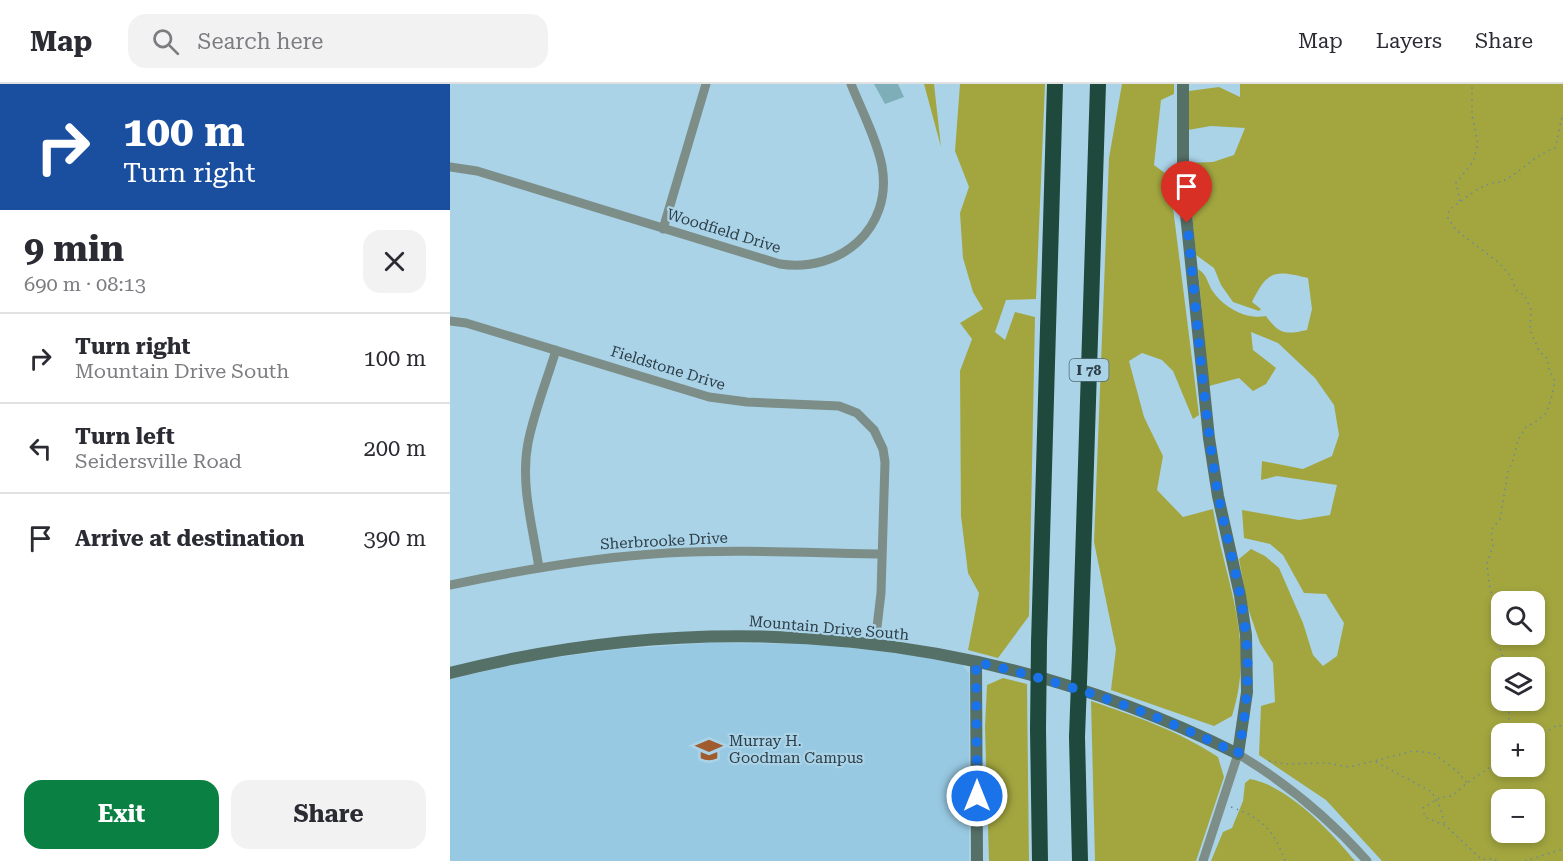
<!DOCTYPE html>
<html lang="en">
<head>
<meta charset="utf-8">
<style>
	:root { --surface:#fff; --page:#f2f2f3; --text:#2b2b33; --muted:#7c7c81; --line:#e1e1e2; --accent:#0b8043 }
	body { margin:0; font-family:"Roboto Serif",serif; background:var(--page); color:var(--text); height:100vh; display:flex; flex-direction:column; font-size:22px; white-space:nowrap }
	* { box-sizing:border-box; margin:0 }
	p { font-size:20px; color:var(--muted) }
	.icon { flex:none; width:33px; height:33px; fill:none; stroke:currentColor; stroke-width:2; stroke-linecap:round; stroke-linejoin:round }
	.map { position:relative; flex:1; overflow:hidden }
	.sheet { display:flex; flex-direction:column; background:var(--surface); width:450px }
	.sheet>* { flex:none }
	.top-card { background:#1a4fa0; color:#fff; overflow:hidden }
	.fabs { position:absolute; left:1041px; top:507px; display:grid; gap:12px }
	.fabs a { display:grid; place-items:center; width:54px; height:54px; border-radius:12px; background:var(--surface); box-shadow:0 3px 9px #0003; font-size:30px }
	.pin { position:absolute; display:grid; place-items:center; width:51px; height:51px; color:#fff; margin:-62px -26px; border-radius:50% 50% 50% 0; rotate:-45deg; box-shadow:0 0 6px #0007 }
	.pin .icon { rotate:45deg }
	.me { position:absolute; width:66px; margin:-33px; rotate:0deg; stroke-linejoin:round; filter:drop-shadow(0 0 4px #0008) }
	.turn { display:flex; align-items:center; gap:21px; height:126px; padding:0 24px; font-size:27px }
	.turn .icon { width:78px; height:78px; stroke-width:2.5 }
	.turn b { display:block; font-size:42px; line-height:51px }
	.round { display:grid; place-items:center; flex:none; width:63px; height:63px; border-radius:18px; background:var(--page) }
	.summary { display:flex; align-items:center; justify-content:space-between; height:102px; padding:0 24px }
	h1 { font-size:36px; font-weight:700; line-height:45px }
	.primary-button { display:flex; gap:12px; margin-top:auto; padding:12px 24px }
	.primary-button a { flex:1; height:69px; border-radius:18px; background:var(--accent); color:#fff; font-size:24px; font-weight:700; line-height:69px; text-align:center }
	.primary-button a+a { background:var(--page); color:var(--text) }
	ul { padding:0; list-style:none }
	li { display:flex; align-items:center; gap:18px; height:90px; padding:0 24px; border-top:2px solid var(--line) }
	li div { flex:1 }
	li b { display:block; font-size:22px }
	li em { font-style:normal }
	header { display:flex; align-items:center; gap:36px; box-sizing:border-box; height:84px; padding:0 30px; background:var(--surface); border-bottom:2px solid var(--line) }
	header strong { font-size:28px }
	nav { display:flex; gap:33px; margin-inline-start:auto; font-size:21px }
	.search { width:420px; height:54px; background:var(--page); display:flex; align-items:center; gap:15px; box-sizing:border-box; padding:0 21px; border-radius:18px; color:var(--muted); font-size:22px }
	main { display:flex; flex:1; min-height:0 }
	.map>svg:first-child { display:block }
	.built { fill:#98c9e2 }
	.forest { fill:#a3a63f; fill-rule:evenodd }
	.building { fill:#7eaeb7 }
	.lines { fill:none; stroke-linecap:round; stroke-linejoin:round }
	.path { stroke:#6c8997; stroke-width:1.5; stroke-dasharray:1.5 4.5; stroke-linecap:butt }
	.street { stroke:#7c8e87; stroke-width:9 }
	.secondary { stroke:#557067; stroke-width:12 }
	.highway { stroke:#1f493c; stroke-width:16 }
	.highway-bridge { stroke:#1f493c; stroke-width:16 }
	.route { stroke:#1a73e8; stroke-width:10; stroke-dasharray:0 18 }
	.labels { text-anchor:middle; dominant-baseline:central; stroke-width:4.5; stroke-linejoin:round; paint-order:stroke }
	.shield { fill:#aad3e8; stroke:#526a76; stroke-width:1.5 }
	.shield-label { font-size:14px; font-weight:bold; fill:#2c3d45 }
	.street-label { font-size:15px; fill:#2c3d45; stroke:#aad3e8 }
	.poi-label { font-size:15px; fill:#2c3d45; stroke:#aad3e8; text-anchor:start }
</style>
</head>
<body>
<header>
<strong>Map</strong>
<div class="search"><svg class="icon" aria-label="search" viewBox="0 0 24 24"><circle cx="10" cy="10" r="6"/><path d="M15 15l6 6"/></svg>Search here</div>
<nav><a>Map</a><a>Layers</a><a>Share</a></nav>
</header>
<main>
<section class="sheet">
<div class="top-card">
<div class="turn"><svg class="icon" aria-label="right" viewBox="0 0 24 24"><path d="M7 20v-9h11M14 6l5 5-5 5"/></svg><div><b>100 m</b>Turn right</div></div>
</div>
<div class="summary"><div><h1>9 min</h1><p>690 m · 08:13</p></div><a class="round"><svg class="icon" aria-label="close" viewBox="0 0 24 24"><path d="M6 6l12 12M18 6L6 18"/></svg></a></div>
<ul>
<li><svg class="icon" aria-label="right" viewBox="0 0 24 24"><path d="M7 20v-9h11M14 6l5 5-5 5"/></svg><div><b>Turn right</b><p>Mountain Drive South</p></div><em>100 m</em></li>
<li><svg class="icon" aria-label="left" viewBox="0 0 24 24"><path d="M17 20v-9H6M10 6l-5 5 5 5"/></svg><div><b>Turn left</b><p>Seidersville Road</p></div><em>200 m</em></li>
<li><svg class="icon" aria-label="arrive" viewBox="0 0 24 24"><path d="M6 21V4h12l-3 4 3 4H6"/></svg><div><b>Arrive at destination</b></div><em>390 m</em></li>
</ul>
<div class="primary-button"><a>Exit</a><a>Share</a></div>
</section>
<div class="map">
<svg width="1113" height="777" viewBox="0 0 1113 777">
	<rect width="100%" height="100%" fill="#aad3e8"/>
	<path class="built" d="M258 559 359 560 394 563 477 573 512 581 519 589V777H0V595L86 576 170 565Z"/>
	<path class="forest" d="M474 0H484L491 63Z
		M510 0H595L586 215 556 216 545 248 555 256 565 228 585 233 579 532 548 574 518 566 529 509 518 489 511 432 510 287 522 255 510 239 533 225 523 208 513 174 510 129 519 103 505 67Z
		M672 0H724V10L711 16 704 81 719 92 749 331 743 335 723 287 712 276 692 269 679 277 694 333 713 372 707 406 733 433 763 425C775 498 806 556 782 632L764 642 661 606 666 565 644 458 659 74Z
		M790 0H1113V777H932L876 716 809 671 811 622 825 618 823 579 810 559 798 524 789 475 801 465 815 472 829 484 853 539 863 571 873 582 887 572 894 539 876 510 854 509 833 471 820 460 794 454 792 426 849 436 880 431 887 401 827 392 811 396 812 377 853 385 882 372 889 351 884 321 865 294 828 259 801 248 803 266 826 284 816 300 803 307 789 294 759 302 748 185C758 191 757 200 764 209 775 224 797 236 816 232 829 250 835 251 857 246L862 225 858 194C824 186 818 186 802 218L811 225 809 227 783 218 771 201 764 184 746 171 737 79 763 78 784 71 795 44 761 42 738 46 739 7 769 3 790 13ZM1052 518H1084V550H1052ZM1052 584H1084V616H1052ZM1052 650H1084V682H1052ZM1052 716H1084V748H1052Z
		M553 594 577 600 579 777H539L535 643 537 601Z
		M641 617C685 632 729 647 768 673L774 693 746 777H645Z
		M800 695C839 702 881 748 905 777H761L773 748 782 744 793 717 795 699Z"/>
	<path class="building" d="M424 0H448L454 13 435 20Z"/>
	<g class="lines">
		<path class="path" d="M1010 117 1006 99 1023 78 1028 60 1022 31V0
			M1054 584 1053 573 1041 539 1045 523 1039 499 1037 480 1043 461 1041 446 1050 435 1058 388 1063 376 1068 356 1076 343 1087 337 1096 329 1101 316 1105 297 1099 285 1098 275 1089 267 1080 246 1081 226 1075 212 1066 206 1061 193 1049 179 1006 146 998 134 999 126C1012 117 1025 105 1039 100 1044 98 1049 99 1053 97 1072 87 1085 71 1105 64 1109 53 1109 42 1113 30
			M1058 616 1060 650
			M1084 656 1107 641 1113 642
			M819 677 835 680 875 679 899 683 964 667 983 669 1007 687 1017 699
			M926 678 982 708 990 723 995 741
			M781 723C812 734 824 746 835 777
			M1046 777 1045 775H1031L996 742 975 733 973 724 991 713 1002 712 1017 699 1052 675
			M1075 777 1113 765"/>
		<path class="street" d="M0 83 27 87 330 180C390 189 443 145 432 82 427 56 411 25 401 0
			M213 145 256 0
			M0 237 16 239 259 313 297 318 389 322 407 329 424 346 433 365 435 378 431 509 425 560
			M89 484C83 444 70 400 78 359 84 328 97 296 106 266
			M0 501C71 486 144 473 217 469 288 465 360 469 432 470
			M753 777 788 670C838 700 878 733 917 777"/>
		<path class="secondary" d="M526 578 527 777
			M0 589C266 521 542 547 788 670L797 608 796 551 790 511 768 412 759 354 733 101V0"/>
		<path class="highway" d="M589 559 605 0
			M630 571 648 0
			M588 645 590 777
			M627 653 630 777"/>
		<path class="highway-bridge" d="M588 645 589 559
			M627 653 630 571"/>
	</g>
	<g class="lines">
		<path class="route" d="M527 712 526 578C621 600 701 627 788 670 796 632 800 592 796 553 791 498 773 446 765 392 752 308 746 223 737 139"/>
	</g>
	<defs>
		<g id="university-bare" transform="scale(2.07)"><path d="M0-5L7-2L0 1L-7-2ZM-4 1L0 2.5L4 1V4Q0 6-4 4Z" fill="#a05b2f" stroke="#aad3e8" stroke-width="2.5" paint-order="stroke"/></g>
	</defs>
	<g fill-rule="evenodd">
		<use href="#university-bare" x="259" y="666"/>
	</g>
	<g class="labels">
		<rect class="shield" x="619.5" y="275" width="39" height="22" rx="4.5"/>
		<g class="shield-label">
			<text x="639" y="286">I 78</text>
		</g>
		<g class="street-label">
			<text transform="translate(274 147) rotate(17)">Woodfield Drive</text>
			<text transform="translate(218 284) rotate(17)">Fieldstone Drive</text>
			<text transform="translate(214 457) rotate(-3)">Sherbrooke Drive</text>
			<text transform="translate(379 544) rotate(5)">Mountain Drive South</text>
		</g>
		<g class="poi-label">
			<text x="279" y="657">Murray H.<tspan x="279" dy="17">Goodman Campus</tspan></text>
		</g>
	</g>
</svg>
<div class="fabs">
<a><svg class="icon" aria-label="search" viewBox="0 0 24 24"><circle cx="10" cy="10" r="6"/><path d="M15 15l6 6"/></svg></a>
<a><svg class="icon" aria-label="layers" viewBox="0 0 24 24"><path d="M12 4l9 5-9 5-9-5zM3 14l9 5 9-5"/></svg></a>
<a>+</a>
<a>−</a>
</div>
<div class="pin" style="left:737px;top:139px;background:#d93025"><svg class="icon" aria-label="arrive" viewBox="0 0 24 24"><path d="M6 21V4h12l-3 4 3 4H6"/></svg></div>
<svg class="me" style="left:527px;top:712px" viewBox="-20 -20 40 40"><circle r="17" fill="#1a73e8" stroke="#fff" stroke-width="3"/><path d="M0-11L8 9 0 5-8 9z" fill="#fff"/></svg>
</div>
</main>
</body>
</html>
